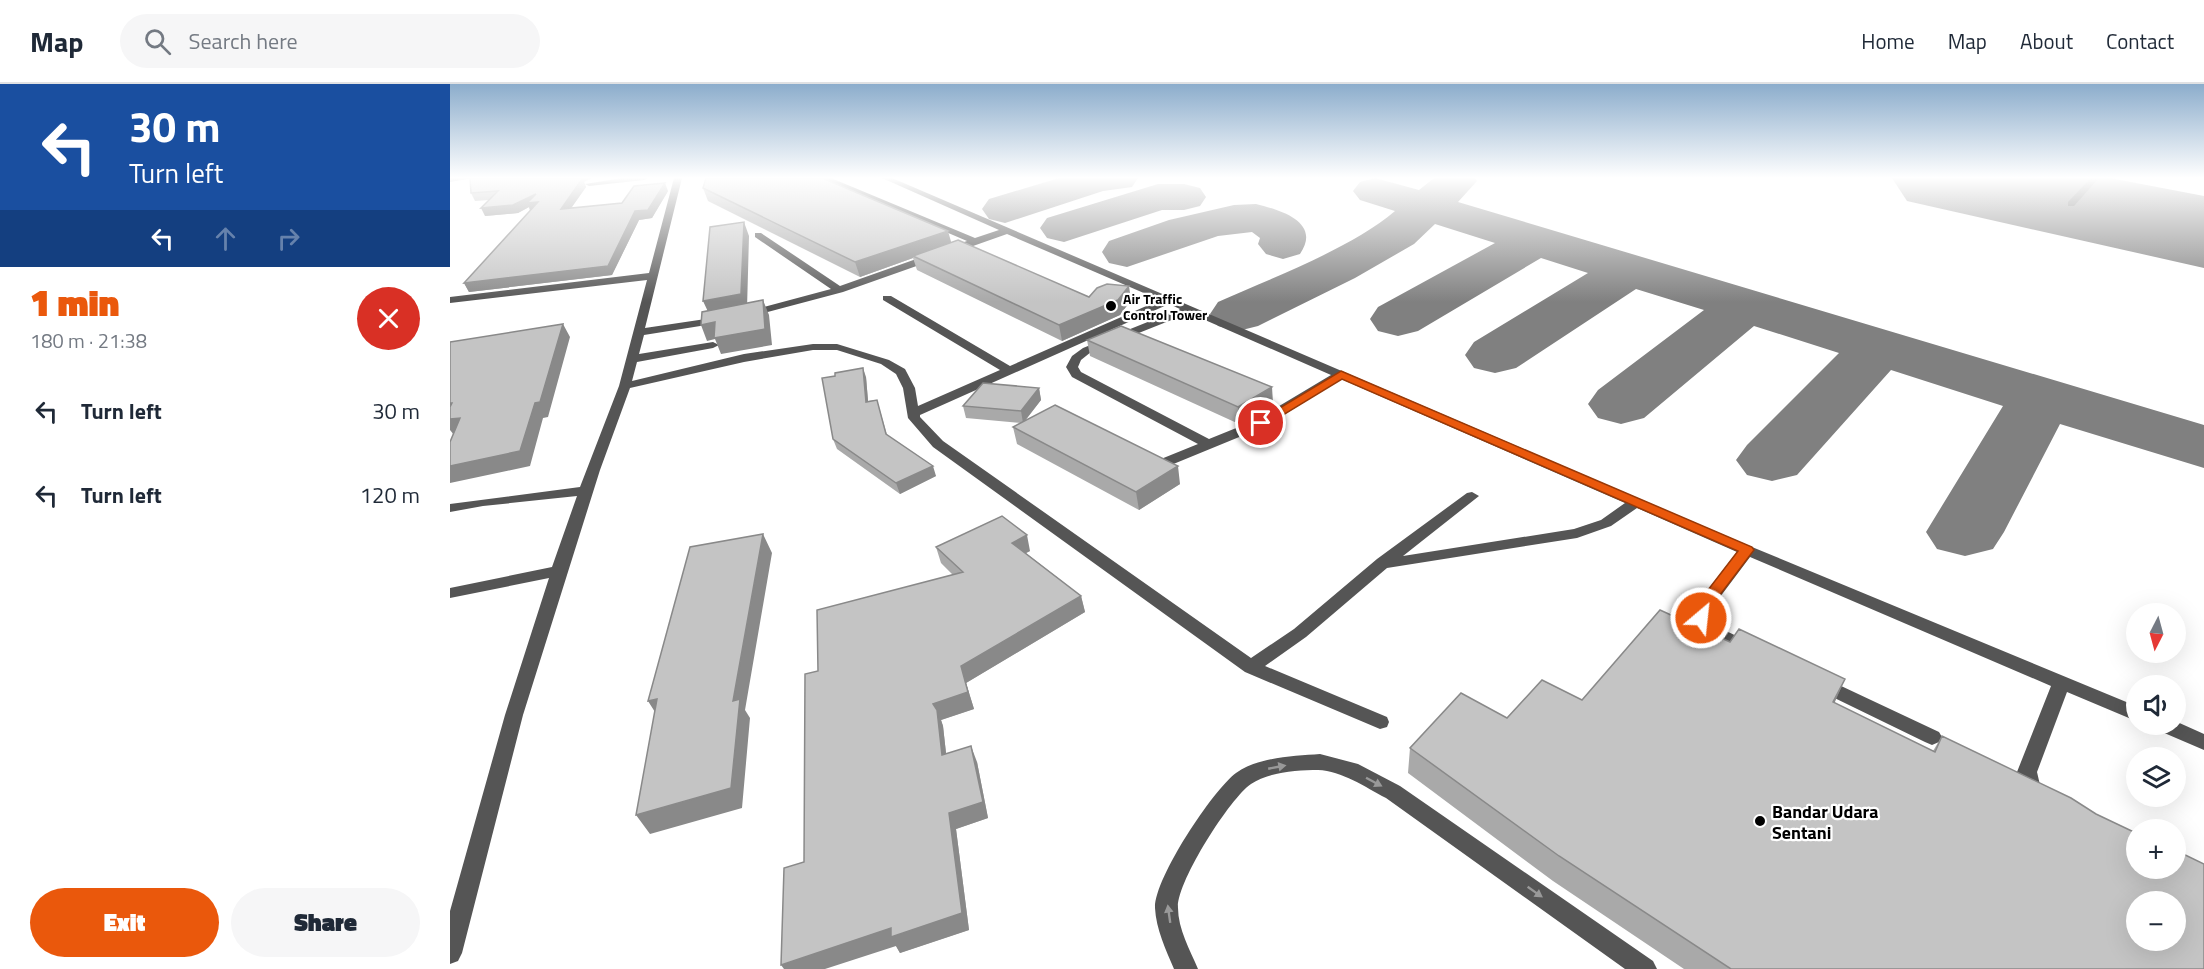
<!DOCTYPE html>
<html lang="en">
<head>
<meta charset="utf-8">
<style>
	:root { --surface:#fff; --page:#f6f6f7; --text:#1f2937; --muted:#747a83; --line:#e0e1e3; --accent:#ea580c }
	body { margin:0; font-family:"Titillium Web",sans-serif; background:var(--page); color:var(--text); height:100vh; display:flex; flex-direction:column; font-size:22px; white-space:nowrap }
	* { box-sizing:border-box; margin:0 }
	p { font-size:20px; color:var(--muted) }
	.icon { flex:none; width:33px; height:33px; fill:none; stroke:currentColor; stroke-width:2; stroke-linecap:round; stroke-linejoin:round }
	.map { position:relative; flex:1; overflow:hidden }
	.panel { display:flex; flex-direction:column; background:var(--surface); width:450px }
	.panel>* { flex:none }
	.hud { background:#1a4fa0; color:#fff; overflow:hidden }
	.needle { width:39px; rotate:186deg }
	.tools { position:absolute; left:1676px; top:519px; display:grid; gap:12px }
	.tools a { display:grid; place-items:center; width:60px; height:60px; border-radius:50%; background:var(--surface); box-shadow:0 6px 24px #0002; font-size:30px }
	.pin { position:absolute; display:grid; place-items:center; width:51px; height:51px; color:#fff; margin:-26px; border:3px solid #fff; border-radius:50%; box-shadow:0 2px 6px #0007 }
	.me { position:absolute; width:66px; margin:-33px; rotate:28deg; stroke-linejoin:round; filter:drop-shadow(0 0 4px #0008) }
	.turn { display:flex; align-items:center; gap:21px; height:126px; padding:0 30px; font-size:27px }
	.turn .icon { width:78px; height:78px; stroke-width:2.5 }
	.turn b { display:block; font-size:42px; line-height:51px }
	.lanes { display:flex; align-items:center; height:57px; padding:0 30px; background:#0003; justify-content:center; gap:30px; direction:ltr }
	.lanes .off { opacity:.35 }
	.round { display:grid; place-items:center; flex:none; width:63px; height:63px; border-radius:32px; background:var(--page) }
	.summary { display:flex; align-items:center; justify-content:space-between; height:102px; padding:0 30px }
	h1 { font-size:36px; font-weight:800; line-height:45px; color:var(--accent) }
	.button { display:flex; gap:12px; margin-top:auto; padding:12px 30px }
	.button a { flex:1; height:69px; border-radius:36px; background:var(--accent); color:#fff; font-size:24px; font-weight:800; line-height:69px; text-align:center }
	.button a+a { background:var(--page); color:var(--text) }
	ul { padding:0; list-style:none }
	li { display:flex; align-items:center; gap:18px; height:84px; padding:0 30px }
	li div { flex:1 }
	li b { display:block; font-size:22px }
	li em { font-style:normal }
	header { display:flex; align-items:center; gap:36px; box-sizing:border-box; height:84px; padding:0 30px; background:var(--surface); border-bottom:2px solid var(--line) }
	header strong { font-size:28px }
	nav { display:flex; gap:33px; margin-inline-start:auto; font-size:21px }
	.search { width:420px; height:54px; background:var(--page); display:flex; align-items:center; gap:15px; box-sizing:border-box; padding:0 21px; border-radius:33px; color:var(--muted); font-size:22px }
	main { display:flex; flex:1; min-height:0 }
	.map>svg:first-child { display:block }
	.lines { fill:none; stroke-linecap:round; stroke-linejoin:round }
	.taxiway { fill:#808080; fill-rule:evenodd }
	.runway { fill:#808080; fill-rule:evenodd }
	.minor { fill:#555; fill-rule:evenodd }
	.wall { fill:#a9a9a9 }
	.shaded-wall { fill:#898989 }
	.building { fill:#c4c4c4; stroke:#898989; stroke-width:1.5; fill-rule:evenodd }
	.oneway { fill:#999 }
	.route { fill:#ea580c; stroke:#983908; stroke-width:1.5 }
	.poi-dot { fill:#000; stroke:#fff; stroke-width:2 }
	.labels { text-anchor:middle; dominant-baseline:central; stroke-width:4.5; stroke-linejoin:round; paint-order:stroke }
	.far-poi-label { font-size:14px; font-weight:bold; fill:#000; stroke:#fff; text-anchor:start }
	.near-poi-label { font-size:18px; font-weight:bold; fill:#000; stroke:#fff; text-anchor:start }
</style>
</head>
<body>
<header>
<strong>Map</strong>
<div class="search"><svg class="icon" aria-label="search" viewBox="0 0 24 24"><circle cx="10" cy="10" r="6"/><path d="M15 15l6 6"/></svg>Search here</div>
<nav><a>Home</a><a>Map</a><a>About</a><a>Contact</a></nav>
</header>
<main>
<section class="panel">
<div class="hud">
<div class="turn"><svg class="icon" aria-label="left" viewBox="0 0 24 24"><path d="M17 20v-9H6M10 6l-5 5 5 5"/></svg><div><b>30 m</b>Turn left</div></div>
<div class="lanes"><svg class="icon" aria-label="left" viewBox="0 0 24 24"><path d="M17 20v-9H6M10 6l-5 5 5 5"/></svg><svg class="icon off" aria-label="ahead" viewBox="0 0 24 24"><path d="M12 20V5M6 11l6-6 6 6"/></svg><svg class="icon off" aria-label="right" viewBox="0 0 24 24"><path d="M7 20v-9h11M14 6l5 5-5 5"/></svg></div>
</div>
<div class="summary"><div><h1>1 min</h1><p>180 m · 21:38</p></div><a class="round" style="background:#d93025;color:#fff"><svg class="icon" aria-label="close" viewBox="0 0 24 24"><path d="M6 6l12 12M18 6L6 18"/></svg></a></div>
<ul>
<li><svg class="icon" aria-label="left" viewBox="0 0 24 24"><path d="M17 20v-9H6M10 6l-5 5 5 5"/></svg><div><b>Turn left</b></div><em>30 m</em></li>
<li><svg class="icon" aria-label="left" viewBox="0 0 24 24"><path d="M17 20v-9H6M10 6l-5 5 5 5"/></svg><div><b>Turn left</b></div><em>120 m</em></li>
</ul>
<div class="button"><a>Exit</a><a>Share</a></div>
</section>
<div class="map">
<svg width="1754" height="885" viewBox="0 0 1754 885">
	<rect width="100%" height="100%" fill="#fff"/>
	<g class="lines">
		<path class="taxiway" d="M609 94H688L682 103 653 107 555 139 539 135 532 125 539 115Z
			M925 94 969 106 984 94H1025L1027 97 1008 118 1754 341V384L1610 340 1554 448 1543 465 1515 472 1487 465 1476 448 1553 322 1441 286 1347 391 1322 397 1297 391 1286 376 1297 361 1389 269 1304 242 1194 334 1171 340 1148 334 1138 320 1148 306 1254 226 1186 205 1066 284 1045 289 1024 284 1015 271 1024 258 1138 189 1091 174 968 247 948 252 928 247 920 235 928 223 1045 159 985 140 964 160 905 194 808 242 788 247 768 242 760 230 768 218C822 194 900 165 945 127L910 116 903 107 910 98Z
			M708 100H734L750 104 756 113 750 122 734 126H712L614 158 597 154 590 144 597 134Z
			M806 120C830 126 872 138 850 170L833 175 816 170 808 160 810 154 802 148 768 152 677 183 659 179 652 168 659 157 719 136 784 121Z"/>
		<path class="runway" d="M1442 94H1660L1754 112V184L1457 117Z"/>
		<path class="minor" d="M0 94H23L0 98Z
			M173 94H198L194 96 139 102 135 100Z
			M224 94H232L195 244 269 233 274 236 269 239 194 251 189 270 263 258 269 261 263 264 187 278 182 297 294 270 363 260H387L439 276 455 285 465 304 468 322 550 286 433 216V212H441L560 282 710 216 557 150 393 208 299 233 295 232V228L381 205 305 153V149H311L390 202 517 157 370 94H381L525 154 549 146 432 94H442L1302 463 1686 622V637L1617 608 1587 688 1590 701 1597 711 1594 717 1587 719 1580 717 1574 711 1567 688 1601 602 1300 473 1258 529 1268 543 1305 561 1308 565 1305 569C1284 576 1248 548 1241 528L1287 468 1187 424 1161 442 1127 454 937 484 856 553 815 582 937 633 939 638 937 643 930 645 795 588 483 363 458 334 453 304 446 290 431 280 387 266H363L294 278 180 304 150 386 73 631 12 869 8 877 0 880V827L55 631 99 494 0 514V504L102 483 127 412 33 422 0 428V420L130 403 169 302 197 196 0 219V213L199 189ZM719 220 730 225 633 264 622 272 616 283 622 293 748 360 711 375 709 378 711 381H721L816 342 891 295 1175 419 1151 436 1124 445 953 472 1029 412 1022 408 1017 409 927 475 844 545 801 574 493 357 470 333V331ZM739 229 881 291 806 336 759 355 631 288 628 283 631 276 641 268Z
			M1641 94H1649L1624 122H1618V118Z
			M1372 593 1489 648 1492 653 1489 658 1482 661 1475 658 1366 605 1363 600 1366 595Z
			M1725 637 1754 650V666L1705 645 1703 640H1725Z
			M870 670 908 680 950 702 1203 877 1207 885H1175L936 714C915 703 892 687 868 686 848 686 819 688 801 700 780 714 726 799 728 824 728 845 740 866 748 885H724C716 866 706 845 705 824 704 795 762 707 786 689 808 673 844 672 870 670Z"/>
	</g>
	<path class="wall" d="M134 98 136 103 121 124 172 119 218 107 202 134 189 136 162 191 19 208 14 199 80 127 79 123 68 129 35 132 39 116 25 117 21 109Z
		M253 104 501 158 639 213 681 216 670 231 612 257 467 186 463 174 410 193 258 117Z
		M637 256 823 319 789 340 640 272Z
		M416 293 418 317 427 316 437 351 486 392 450 410 387 365 383 355Z
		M589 304 591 316 575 337 730 400 689 426 567 360 563 343 571 339 516 334 513 322Z
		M486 463 580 467 576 469 631 512 635 528 516 599 524 625 491 636 493 642 496 669 527 678 538 734 506 745 519 846 450 869 446 862 354 778 503 491 491 479Z
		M1384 619 1483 667 1492 652 1754 885H1234L1103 797 958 689 960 664 1057 634Z"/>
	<path class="shaded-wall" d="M131 94H142L134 98 136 103 115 133 111 125Z
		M215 99 218 107 202 134 189 136 162 191 19 208 14 199 185 127Z
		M86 110 88 119 81 128 79 123 68 129 35 132 31 124Z
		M294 138 299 152 297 225 260 232 253 217Z
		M498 147 502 161 463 172V174L410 193 405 178Z
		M679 202 681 216 670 231 612 257 609 241Z
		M313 216 319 231 322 261 271 270 265 255 257 257 251 241 265 238Z
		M113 240 120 253 98 333 93 334 80 382 0 399V382Z
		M413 284 416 293 419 328 416 318Z
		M822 303 823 319 789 340 788 323Z
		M589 304 591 316 573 339 571 327Z
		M0 319H2L10 334 4 351 0 346Z
		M483 382 486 392 450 410 446 399Z
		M728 382 730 400 689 426 686 408Z
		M313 450 322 469 295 626 300 634 292 724 200 750 186 731 283 617Z
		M577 451 580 467 566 474 562 459Z
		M631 512 635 528 516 599 524 625 491 636 493 642 498 687 492 671 483 620 511 582Z
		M1395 595 1384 620 1383 618Z
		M207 615 210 636 198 617Z
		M521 662 527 678 538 734 506 745 519 846 450 869 446 862 375 885H334L331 881 499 729Z"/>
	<path class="building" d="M20 94H131L132 95 111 125 172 119 184 102 215 99 198 126 185 127 158 182 14 199 88 118 77 119 86 110 63 121 31 124 48 107 21 109Z
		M256 94H372L498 147 405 178 253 104Z
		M294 138 291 210 253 217 260 143Z
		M508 156 639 213 647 204 657 200 679 202 668 216 609 241 463 172Z
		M313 216 315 245 264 254 265 238 251 241 252 228Z
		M113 240 90 318 85 319 70 367 0 382V358L10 334 0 335V323L2 319H0V258Z
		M671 242 822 303 788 323 637 256Z
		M413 284 416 318 427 316 436 350 483 382 446 399 383 355 372 294 385 292V289Z
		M533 299 589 304 571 327 513 322Z
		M605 321 728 382 686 408 563 343Z
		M552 432 577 451 562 459 631 512 511 582 518 608 483 620 487 626 492 671 521 662 533 718 499 729 512 829 441 853V844L331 881 334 784 354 778 355 590 368 587 367 526 513 488 486 463Z
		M313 450 283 617 290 615 281 704 186 731 207 615 198 617 240 463Z
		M1210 526 1280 558 1289 545 1395 595 1383 618 1485 668 1492 652 1621 714 1646 730 1686 749V784H1725V766L1754 780V885H1281L1109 772 960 664 1011 609 1057 634 1092 596 1132 616ZM1686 818H1725V856H1686Z"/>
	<defs><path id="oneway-solid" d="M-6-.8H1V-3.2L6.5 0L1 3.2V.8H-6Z" transform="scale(1.5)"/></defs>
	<g class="oneway">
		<use href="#oneway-solid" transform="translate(827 683) rotate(-11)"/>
		<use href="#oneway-solid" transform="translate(924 698) rotate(28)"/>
		<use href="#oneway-solid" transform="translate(1085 808) rotate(35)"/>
		<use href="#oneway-solid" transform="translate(719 830) rotate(-98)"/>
	</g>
	<linearGradient id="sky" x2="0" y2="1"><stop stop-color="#8cadcc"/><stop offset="0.43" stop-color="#fff"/><stop offset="1" stop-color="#fff" stop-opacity="0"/></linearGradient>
	<rect width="1754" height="218" fill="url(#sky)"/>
	<path class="route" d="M891 287 1302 463 1304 466 1257 528 1258 534 1256 537H1245L1241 528 1288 467 892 295 815 342 811 343 805 339Z"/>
	<g class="poi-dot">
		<circle cx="661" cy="222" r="6"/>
		<circle cx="1310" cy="737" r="6"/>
	</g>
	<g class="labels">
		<g class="far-poi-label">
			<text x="673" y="214">Air Traffic<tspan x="673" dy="16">Control Tower</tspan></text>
		</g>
		<g class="near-poi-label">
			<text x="1322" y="727">Bandar Udara<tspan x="1322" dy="21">Sentani</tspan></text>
		</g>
	</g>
</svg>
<div class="tools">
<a><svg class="needle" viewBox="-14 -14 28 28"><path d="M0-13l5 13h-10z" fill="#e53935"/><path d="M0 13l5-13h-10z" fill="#747a83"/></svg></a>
<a><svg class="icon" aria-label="sound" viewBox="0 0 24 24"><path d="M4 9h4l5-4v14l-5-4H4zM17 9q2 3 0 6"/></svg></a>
<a><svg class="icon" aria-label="layers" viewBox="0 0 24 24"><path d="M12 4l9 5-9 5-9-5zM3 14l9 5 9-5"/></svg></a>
<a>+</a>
<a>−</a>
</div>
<div class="pin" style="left:811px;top:339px;background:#d93025"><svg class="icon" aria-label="arrive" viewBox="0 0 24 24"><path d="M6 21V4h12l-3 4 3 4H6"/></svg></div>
<svg class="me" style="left:1251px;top:534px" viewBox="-20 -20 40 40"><circle r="17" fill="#ea580c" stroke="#fff" stroke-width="3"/><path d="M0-11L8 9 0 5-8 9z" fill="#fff"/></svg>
</div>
</main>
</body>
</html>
